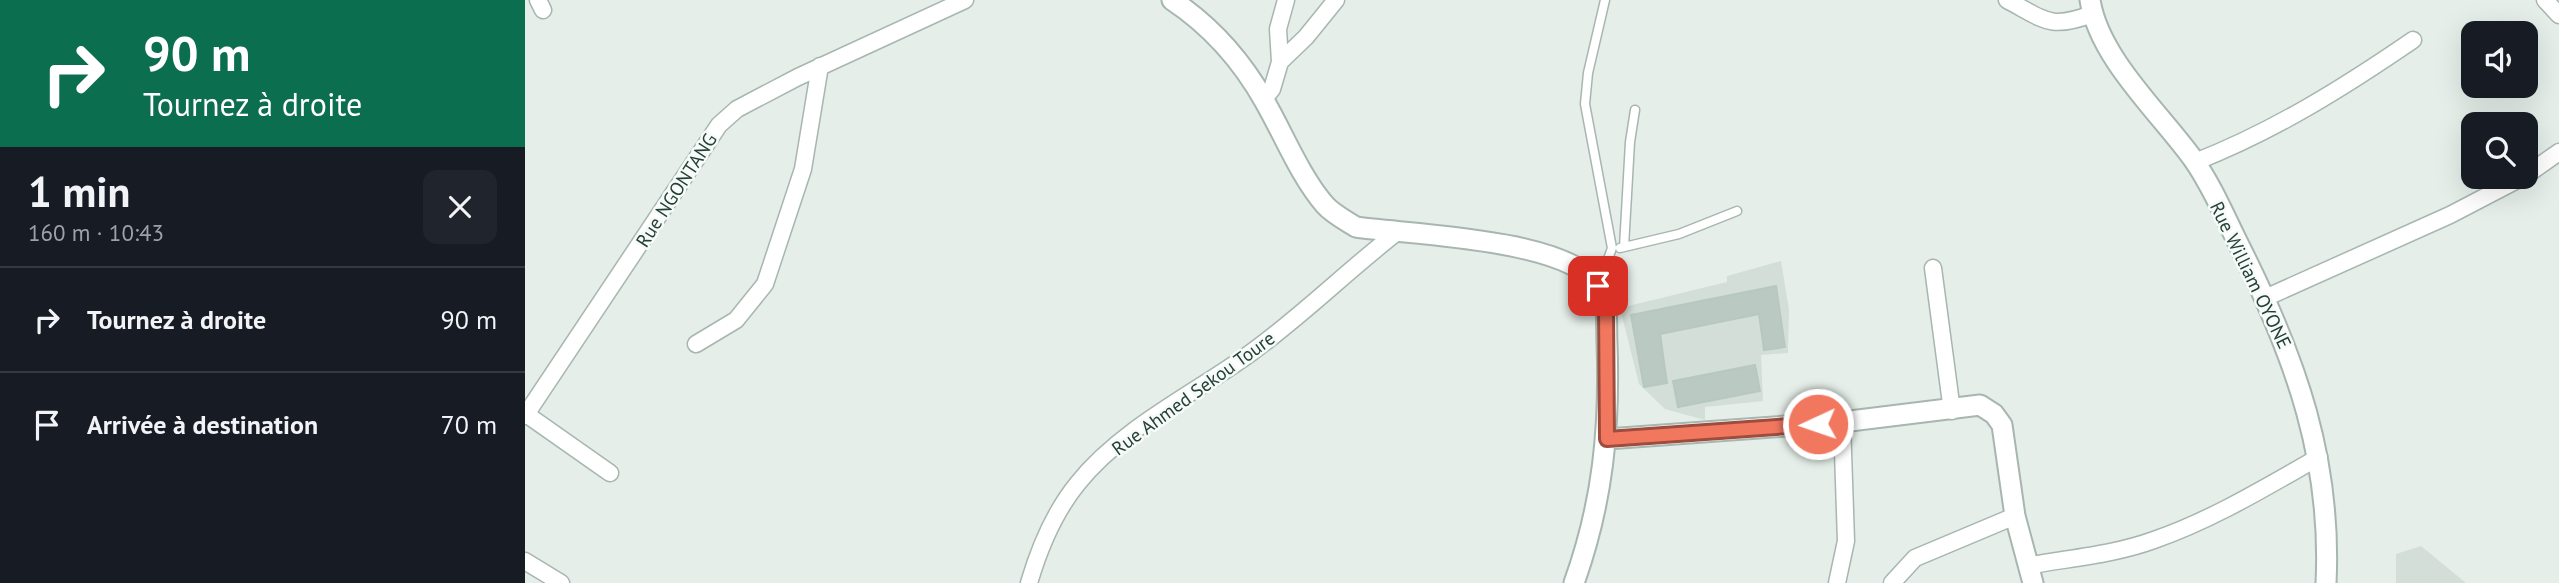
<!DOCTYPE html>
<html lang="fr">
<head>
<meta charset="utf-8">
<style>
	:root { --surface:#171b24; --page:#20242c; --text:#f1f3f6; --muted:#9ea1a6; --line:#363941 }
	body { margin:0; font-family:"PT Sans",sans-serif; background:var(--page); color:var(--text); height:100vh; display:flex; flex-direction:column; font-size:26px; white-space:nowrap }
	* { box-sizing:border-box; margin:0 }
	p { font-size:23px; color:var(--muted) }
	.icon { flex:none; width:38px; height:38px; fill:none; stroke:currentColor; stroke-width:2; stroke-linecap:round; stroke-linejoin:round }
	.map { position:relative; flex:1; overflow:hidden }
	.drawer { display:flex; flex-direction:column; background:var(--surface); width:525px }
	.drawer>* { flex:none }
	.top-card { background:#0b6e4f; color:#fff; overflow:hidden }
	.controls { position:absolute; left:1936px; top:21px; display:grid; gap:14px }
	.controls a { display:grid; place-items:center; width:77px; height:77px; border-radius:14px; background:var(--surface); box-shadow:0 7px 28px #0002; font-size:35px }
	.pin { position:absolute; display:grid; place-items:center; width:60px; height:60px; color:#fff; margin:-30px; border-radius:14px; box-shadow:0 4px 10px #0006 }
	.me { position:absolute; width:77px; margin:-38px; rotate:267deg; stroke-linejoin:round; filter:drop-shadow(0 0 5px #0008) }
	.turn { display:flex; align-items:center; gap:24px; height:147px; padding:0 28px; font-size:32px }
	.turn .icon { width:91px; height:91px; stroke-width:2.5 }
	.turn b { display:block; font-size:49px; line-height:60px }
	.round { display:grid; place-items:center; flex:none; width:74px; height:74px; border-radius:14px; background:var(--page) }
	.overview { display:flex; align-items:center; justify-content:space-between; height:119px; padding:0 28px }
	h1 { font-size:42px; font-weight:800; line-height:52px }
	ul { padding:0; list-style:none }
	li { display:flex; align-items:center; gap:21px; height:105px; padding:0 28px; border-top:2px solid var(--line) }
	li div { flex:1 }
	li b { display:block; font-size:26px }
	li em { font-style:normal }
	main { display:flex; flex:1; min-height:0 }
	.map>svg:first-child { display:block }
	.built { fill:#d3ded8 }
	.building { fill:#bac9c2; stroke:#b7c8c0; stroke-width:2 }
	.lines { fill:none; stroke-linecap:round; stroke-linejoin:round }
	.service-casing { stroke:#a7b6b0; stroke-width:11 }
	.minor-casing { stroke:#a7b6b0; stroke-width:19 }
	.tertiary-casing { stroke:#a7b6b0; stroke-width:23 }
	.service { stroke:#fff; stroke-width:8 }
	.minor { stroke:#fff; stroke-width:16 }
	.tertiary { stroke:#fff; stroke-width:19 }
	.route-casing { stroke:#9d4d3e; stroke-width:18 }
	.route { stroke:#f2775f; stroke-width:12 }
	.labels { text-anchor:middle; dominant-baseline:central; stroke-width:5; stroke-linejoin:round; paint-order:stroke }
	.street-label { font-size:19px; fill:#244036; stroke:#f6faf8 }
</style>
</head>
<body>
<main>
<section class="drawer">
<div class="top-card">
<div class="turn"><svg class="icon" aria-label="right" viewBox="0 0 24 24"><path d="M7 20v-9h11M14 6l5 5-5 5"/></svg><div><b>90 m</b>Tournez à droite</div></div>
</div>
<div class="overview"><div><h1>1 min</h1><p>160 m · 10:43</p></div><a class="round"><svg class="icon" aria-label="close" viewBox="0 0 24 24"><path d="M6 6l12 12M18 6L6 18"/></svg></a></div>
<ul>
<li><svg class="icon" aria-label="right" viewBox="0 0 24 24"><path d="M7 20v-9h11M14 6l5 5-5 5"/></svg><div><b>Tournez à droite</b></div><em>90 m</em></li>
<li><svg class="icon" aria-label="arrive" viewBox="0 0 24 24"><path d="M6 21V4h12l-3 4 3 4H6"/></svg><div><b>Arrivée à destination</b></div><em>70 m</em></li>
</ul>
</section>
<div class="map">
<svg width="2034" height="583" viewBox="0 0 2034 583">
	<rect width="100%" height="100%" fill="#e5eee9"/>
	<path class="built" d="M1256 261 1264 310 1263 353 1236 355 1238 401 1180 407V420L1140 409 1114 384 1095 308 1202 282V276Z
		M1896 546 1941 583H1871V554Z"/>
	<path class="building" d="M1251 286 1260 347 1239 350 1234 314 1135 334 1142 383 1119 387 1106 315Z
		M1230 365 1235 391 1153 407 1148 381Z"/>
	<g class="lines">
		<g class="service-casing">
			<path id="service" d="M1099 247 1105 142 1110 110
				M1095 248 1154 234 1212 211
				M1074 284 1087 248 1060 104 1063 73 1080 0"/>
		</g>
		<g class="minor-casing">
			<path id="minor" d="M13 0 18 10
				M1482 0C1520 20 1525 30 1567 14
				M2020 0 2034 15
				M755 62 753 29 761 0
				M739 99 747 89 755 62 781 37 811 0
				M1670 162C1749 131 1818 88 1888 40
				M2000 176 2034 152
				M1408 268 1427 411
				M1740 298 1925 215 1998 177
				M171 344 211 320 240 284 278 169 295 66
				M1 414 85 473
				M0 416 194 125 212 109 273 77 440 0
				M0 561 36 583
				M1502 566C1544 558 1588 555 1629 540 1687 520 1741 487 1794 457
				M504 583C514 549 530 511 553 483 598 427 671 393 727 352 778 315 822 271 871 233
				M1312 583 1321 541 1317 422
				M1367 583 1390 558 1490 516"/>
		</g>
		<g class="tertiary-casing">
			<path id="tertiary" d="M647 0C686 26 717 61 740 102 759 135 775 176 800 205 808 214 820 220 831 227 886 235 1041 238 1074 286 1084 302 1081 326 1082 343 1085 429 1078 502 1049 583
				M1565 0C1574 58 1634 112 1668 159 1688 187 1702 222 1718 253 1771 360 1807 461 1801 583
				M1082 439 1317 422 1455 405 1469 414 1477 425 1490 516 1508 583"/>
		</g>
		<use href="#service" class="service"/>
		<use href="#minor" class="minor"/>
		<use href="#tertiary" class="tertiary"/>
	</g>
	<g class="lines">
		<g class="route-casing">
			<path id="route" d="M1073 286 1081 309 1082 439 1293 424"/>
		</g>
		<use href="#route" class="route"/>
	</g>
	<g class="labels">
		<g class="street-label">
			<text transform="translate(151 190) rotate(-57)">Rue NGONTANG</text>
			<text transform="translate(1726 275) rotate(64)">Rue William OYONE</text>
			<text transform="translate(668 393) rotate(-36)">Rue Ahmed Sekou Toure</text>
		</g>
	</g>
</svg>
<div class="controls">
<a><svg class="icon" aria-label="sound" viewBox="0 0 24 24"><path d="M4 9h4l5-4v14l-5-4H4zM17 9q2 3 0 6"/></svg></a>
<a><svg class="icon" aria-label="search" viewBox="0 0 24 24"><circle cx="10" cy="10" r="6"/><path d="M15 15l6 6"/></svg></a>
</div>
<div class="pin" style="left:1073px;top:286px;background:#d93025"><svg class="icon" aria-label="arrive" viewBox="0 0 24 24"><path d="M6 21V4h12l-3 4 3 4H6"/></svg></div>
<svg class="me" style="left:1293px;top:424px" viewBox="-20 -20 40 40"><circle r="17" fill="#f2775f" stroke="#fff" stroke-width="3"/><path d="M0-11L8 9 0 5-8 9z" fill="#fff"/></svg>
</div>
</main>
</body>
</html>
